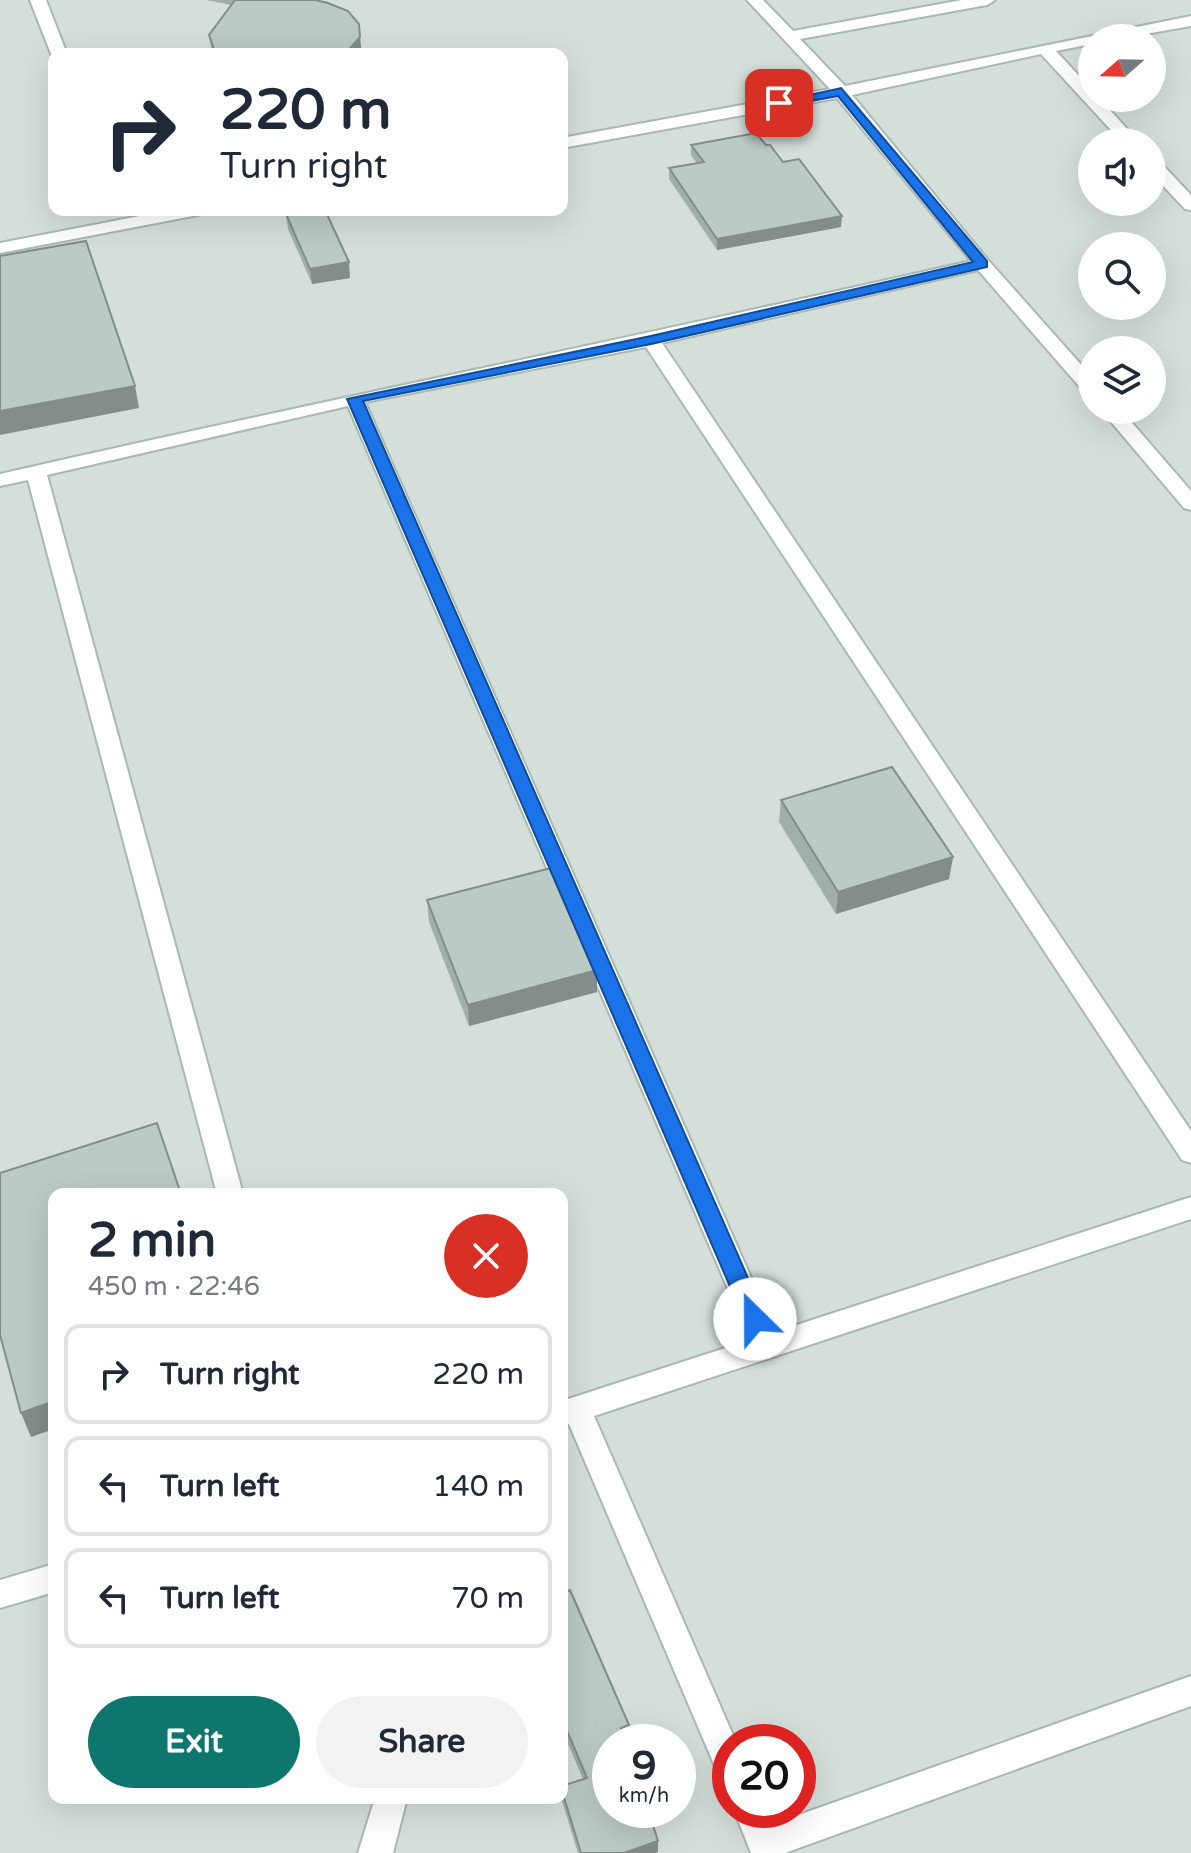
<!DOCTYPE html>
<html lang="en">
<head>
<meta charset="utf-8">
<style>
	:root { --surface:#fff; --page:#f2f2f3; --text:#1f2937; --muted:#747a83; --line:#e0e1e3; --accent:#0f766e }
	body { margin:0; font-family:"Varela Round",sans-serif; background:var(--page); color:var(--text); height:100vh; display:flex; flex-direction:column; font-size:30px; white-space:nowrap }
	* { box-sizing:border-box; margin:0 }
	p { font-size:26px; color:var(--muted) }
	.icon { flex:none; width:44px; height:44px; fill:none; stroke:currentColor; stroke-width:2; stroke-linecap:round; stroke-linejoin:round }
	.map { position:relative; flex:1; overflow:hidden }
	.panel { position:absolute; left:48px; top:1188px; width:520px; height:616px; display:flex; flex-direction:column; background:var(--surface); border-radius:16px; box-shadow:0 8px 32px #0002 }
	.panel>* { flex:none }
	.top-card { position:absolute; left:48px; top:48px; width:520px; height:168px; border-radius:16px; box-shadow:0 8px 32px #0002; background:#fff; color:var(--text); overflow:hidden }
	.needle { width:52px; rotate:250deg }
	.fabs { position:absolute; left:1078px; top:24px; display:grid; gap:16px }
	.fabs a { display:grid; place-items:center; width:88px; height:88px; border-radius:50%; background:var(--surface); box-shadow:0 8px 32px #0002; font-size:40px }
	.speed { position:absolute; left:592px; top:1724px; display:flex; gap:16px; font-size:40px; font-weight:700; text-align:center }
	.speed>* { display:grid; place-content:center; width:104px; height:104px; border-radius:50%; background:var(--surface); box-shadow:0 8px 32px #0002; line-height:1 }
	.speed small { font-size:20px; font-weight:400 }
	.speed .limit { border:12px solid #d22; background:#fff; color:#111 }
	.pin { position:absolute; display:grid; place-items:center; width:68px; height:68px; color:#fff; margin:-34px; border-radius:16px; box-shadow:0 4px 12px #0006 }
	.me { position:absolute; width:88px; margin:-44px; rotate:337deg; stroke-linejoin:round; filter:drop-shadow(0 0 6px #0008) }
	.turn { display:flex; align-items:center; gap:28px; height:168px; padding:0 40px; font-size:36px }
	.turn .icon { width:104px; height:104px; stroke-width:2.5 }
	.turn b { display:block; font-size:56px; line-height:68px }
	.round { display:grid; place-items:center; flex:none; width:84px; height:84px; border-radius:42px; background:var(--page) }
	.headline { display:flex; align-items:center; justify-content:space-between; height:136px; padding:0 40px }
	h1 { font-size:48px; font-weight:700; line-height:60px }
	.button { display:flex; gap:16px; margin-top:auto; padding:16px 40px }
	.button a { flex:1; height:92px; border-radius:48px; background:var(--accent); color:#fff; font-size:32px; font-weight:700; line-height:92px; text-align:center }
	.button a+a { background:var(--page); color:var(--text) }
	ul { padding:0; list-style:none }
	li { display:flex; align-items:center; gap:24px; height:100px; margin:0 16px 12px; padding:0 24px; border:4px solid var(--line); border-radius:16px }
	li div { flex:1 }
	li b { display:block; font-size:30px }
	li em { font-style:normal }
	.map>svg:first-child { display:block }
	.built { fill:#d4dfda; fill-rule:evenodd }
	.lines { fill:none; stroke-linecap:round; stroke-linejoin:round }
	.minor-casing { stroke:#a8b8b2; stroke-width:4 }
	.minor { fill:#fff; fill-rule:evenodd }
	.wall { fill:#a1aea9 }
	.shaded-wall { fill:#838d89 }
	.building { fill:#bbcac4; stroke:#838d89; stroke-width:2 }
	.route { fill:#1a73e8; stroke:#114b97; stroke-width:2 }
</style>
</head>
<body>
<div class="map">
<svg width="1191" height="1853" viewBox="0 0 1191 1853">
	<rect width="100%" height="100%" fill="#e6efeb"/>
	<path class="built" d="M0 0H1191V1853H0ZM1092 38H1152V98H1092ZM54 54H562V210H54ZM1092 142H1152V202H1092ZM1092 246H1152V306H1092ZM1092 350H1152V410H1092ZM54 1194H562V1798H54ZM610 1742H678V1810H610ZM730 1742H798V1810H730Z"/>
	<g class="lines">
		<g class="minor-casing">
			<path id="minor" d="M30 0H46L67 54H54V57L51 54Z
				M747 0H763L793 31 962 0H995L987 5 800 39 845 86 1191 16V26L1123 38H1092V44L1056 51 1092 90V98H1099L1139 142H1122L1041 54 852 95 988 260 1092 377V395L1085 393 978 270 662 343 1191 1131V1163L1182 1160 646 347 365 402 775 1332 1191 1197V1219L594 1416 736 1742H730V1781L719 1776 569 1424 562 1427V1401L750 1340 348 406 47 475 243 1194H217L28 480 0 486V474C323 400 648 335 971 261L837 98 562 148V138L830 89Z
				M1152 159 1158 160 1191 195V210L1185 209 1152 174Z
				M171 210H207L198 215 0 253V243Z
				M1101 410H1121L1191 491V510L1184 508Z
				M54 1564V1592L0 1608V1580Z
				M1191 1676V1706L785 1853H751L734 1810H767L773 1824Z
				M375 1798H407L393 1853H358Z"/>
		</g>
		<use href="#minor" class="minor"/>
	</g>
	<path class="wall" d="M206 0H315L362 54H212L209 35 231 5Z
		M691 145H766L841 227 717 250 669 179V168L697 164 691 155Z
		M286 214 350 278 312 284 288 229Z
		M781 800 953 857 949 879 836 914 779 822Z
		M427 900 597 992 469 1026 429 922Z
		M562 1594 629 1725 628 1736 624 1738 658 1852 655 1853H578L561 1798 562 1786 583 1779 562 1730Z"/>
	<path class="shaded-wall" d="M360 37 362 54H345Z
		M842 216 841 227 717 250V239Z
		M349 262 350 278 312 284 310 269Z
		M135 386 139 408 0 435V411Z
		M953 857 949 879 836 914 838 892Z
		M597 970V992L469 1026 468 1005Z
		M54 1401V1429L31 1437 21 1413Z
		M629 1725 628 1736 621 1740V1728Z
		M658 1841V1852L655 1853H624Z"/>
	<path class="building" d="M235 0H315L328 3 348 11 359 24 360 37 345 54H216L209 35Z
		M756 133 766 145H770L783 162 799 159 842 216 717 239 669 168 704 162 691 145Z
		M309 210H325L349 262 310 269 286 214Z
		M86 241 135 386 0 411V256Z
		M892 767 953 857 838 892 781 800Z
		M551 868 597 970 468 1005 427 900Z
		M157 1123 181 1194H54V1401L21 1413 0 1335V1173Z
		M570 1590 629 1725 621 1728 626 1742H610V1810H648L658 1841 624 1853H581L562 1791V1786L587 1778 562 1719V1594Z"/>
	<path class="route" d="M841 88 987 261V267L651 344 363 401 766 1319 762 1326H748L744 1319 347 399 651 336 973 262 838 96 779 107 773 103Z"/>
</svg>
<div class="fabs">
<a><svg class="needle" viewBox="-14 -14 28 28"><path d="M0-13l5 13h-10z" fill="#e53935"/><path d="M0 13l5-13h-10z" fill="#747a83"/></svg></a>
<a><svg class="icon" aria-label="sound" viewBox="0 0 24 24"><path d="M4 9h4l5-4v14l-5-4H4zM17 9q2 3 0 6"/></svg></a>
<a><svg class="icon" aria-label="search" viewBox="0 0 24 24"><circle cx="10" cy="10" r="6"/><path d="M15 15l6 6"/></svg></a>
<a><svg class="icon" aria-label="layers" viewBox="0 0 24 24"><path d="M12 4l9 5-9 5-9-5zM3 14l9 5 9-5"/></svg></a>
</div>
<div class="speed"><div>9<small>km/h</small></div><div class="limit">20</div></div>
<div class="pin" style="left:779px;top:103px;background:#d93025"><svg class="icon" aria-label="arrive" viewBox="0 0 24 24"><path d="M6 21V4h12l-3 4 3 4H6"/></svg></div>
<svg class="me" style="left:755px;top:1319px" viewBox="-20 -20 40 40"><circle r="19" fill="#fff"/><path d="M0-13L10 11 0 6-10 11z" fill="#1a73e8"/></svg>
<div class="top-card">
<div class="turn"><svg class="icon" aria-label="right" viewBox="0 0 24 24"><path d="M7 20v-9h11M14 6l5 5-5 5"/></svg><div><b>220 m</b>Turn right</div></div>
</div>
<section class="panel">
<div class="headline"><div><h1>2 min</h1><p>450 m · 22:46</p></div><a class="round" style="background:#d93025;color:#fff"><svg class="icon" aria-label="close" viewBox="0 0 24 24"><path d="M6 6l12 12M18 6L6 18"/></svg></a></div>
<ul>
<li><svg class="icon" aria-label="right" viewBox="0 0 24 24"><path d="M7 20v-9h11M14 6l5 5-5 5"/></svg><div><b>Turn right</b></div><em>220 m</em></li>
<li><svg class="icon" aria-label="left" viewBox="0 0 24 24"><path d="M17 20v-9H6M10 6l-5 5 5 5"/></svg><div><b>Turn left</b></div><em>140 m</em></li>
<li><svg class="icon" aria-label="left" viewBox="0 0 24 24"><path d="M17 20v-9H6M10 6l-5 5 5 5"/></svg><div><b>Turn left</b></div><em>70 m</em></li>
</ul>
<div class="button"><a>Exit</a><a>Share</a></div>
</section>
</div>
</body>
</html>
